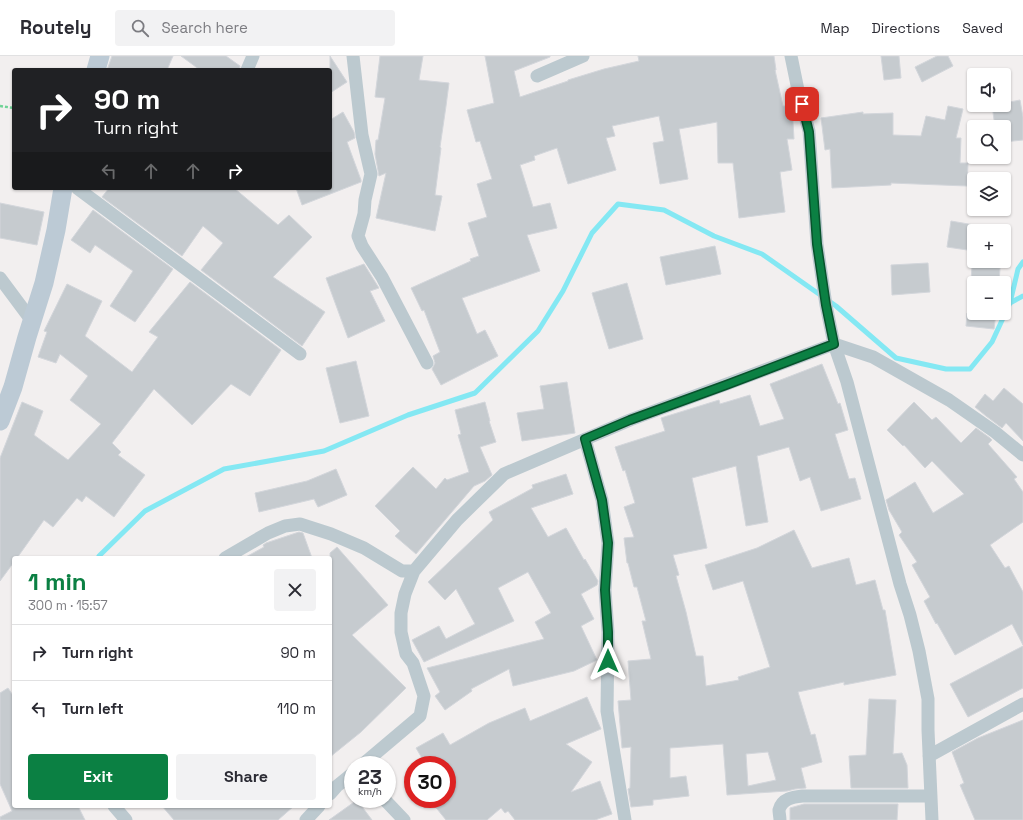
<!DOCTYPE html>
<html lang="en">
<head>
<meta charset="utf-8">
<style>
	:root { --surface:#fff; --page:#f2f2f3; --text:#2b2b33; --muted:#7c7c81; --line:#e1e1e2; --accent:#0b8043 }
	body { margin:0; font-family:"Space Grotesk",sans-serif; background:var(--page); color:var(--text); height:100vh; display:flex; flex-direction:column; font-size:15px; white-space:nowrap }
	* { box-sizing:border-box; margin:0 }
	p { font-size:13px; color:var(--muted) }
	.icon { flex:none; width:22px; height:22px; fill:none; stroke:currentColor; stroke-width:2; stroke-linecap:round; stroke-linejoin:round }
	.map { position:relative; flex:1; overflow:hidden }
	.details { position:absolute; left:12px; top:500px; width:320px; height:252px; display:flex; flex-direction:column; background:var(--surface); border-radius:4px; box-shadow:0 1px 3px #0004 }
	.details>* { flex:none }
	.banner { position:absolute; left:12px; top:12px; width:320px; height:122px; border-radius:4px; box-shadow:0 1px 3px #0004; background:#202124; color:#fff; overflow:hidden }
	.controls { position:absolute; left:967px; top:12px; display:grid; gap:8px }
	.controls a { display:grid; place-items:center; width:44px; height:44px; border-radius:4px; background:var(--surface); box-shadow:0 1px 3px #0004; font-size:20px }
	.speed { position:absolute; left:344px; top:700px; display:flex; gap:8px; font-size:20px; font-weight:700; text-align:center }
	.speed>* { display:grid; place-content:center; width:52px; height:52px; border-radius:50%; background:var(--surface); box-shadow:0 1px 3px #0004; line-height:1 }
	.speed small { font-size:10px; font-weight:400 }
	.speed .limit { border:6px solid #d22; background:#fff; color:#111 }
	.pin { position:absolute; display:grid; place-items:center; width:34px; height:34px; color:#fff; margin:-17px; border-radius:8px; box-shadow:0 2px 6px #0006 }
	.me { position:absolute; width:44px; margin:-22px; rotate:0deg; stroke-linejoin:round; filter:drop-shadow(0 0 3px #0008) }
	.turn { display:flex; align-items:center; gap:14px; height:84px; padding:0 16px; font-size:18px }
	.turn .icon { width:52px; height:52px; stroke-width:2.5 }
	.turn b { display:block; font-size:28px; line-height:34px }
	.lanes { display:flex; align-items:center; height:38px; padding:0 16px; background:#0003; justify-content:center; gap:20px; direction:ltr }
	.lanes .off { opacity:.35 }
	.round { display:grid; place-items:center; flex:none; width:42px; height:42px; border-radius:4px; background:var(--page) }
	.head { display:flex; align-items:center; justify-content:space-between; height:68px; padding:0 16px }
	h1 { font-size:24px; font-weight:700; line-height:30px; color:var(--accent) }
	.cta { display:flex; gap:8px; margin-top:auto; padding:8px 16px }
	.cta a { flex:1; height:46px; border-radius:4px; background:var(--accent); color:#fff; font-size:16px; font-weight:700; line-height:46px; text-align:center }
	.cta a+a { background:var(--page); color:var(--text) }
	ul { padding:0; list-style:none }
	li { display:flex; align-items:center; gap:12px; height:56px; padding:0 16px; border-top:1px solid var(--line) }
	li div { flex:1 }
	li b { display:block; font-size:15px }
	li em { font-style:normal }
	header { display:flex; align-items:center; gap:24px; box-sizing:border-box; height:56px; padding:0 20px; background:var(--surface); border-bottom:1px solid var(--line) }
	header strong { font-size:19px }
	nav { display:flex; gap:22px; margin-inline-start:auto; font-size:14px }
	.search { width:280px; height:36px; background:var(--page); display:flex; align-items:center; gap:10px; box-sizing:border-box; padding:0 14px; border-radius:4px; color:var(--muted); font-size:15px }
	.map>svg:first-child { display:block }
	.lines { fill:none; stroke-linecap:round; stroke-linejoin:round }
	.stream { stroke:#84e8f3; stroke-width:5 }
	.building { fill:#c6cbcf; stroke:#d3d6db; fill-rule:evenodd }
	.path { stroke:#70d397; stroke-width:2.5; stroke-dasharray:3 2; stroke-linecap:butt }
	.street { stroke:#bcc9cf; stroke-width:13 }
	.secondary { stroke:#bccad5; stroke-width:19 }
	.route-casing { stroke:#07532c; stroke-width:10 }
	.route { stroke:#0b8043; stroke-width:7 }
</style>
</head>
<body>
<header>
<strong>Routely</strong>
<div class="search"><svg class="icon" aria-label="search" viewBox="0 0 24 24"><circle cx="10" cy="10" r="6"/><path d="M15 15l6 6"/></svg>Search here</div>
<nav><a>Map</a><a>Directions</a><a>Saved</a></nav>
</header>
<div class="map">
<svg width="1023" height="764" viewBox="0 0 1023 764">
	<rect width="100%" height="100%" fill="#f2efef"/>
	<g class="lines">
		<path class="stream" d="M1010 247 1023 240
			M99 500 145 455 224 413 324 395 408 359 475 337 538 275 563 235 592 177 618 148 664 154 714 180 762 198 836 250 896 302 946 313H970L992 286 1010 247 1018 213 1023 206"/>
	</g>
	<path class="building" d="M112 0H173L167 14H107Z
		M181 0H226L240 10 239 14H200Z
		M330 0 347 26 330 37Z
		M380 0H423L419 24 449 27 446 50 440 91 441 92 435 139 442 140 435 175 376 162 386 117 379 120 375 98 376 84H378L385 42 375 41Z
		M485 0H550V1L514 15 520 41 568 25V24L604 13 639 5 638 0H774L776 14H775L783 50H792L794 83H787L792 114 780 116 785 156 739 162 733 107H718L717 66 679 73 688 123 660 128 653 87 664 85 659 60 612 70 615 80 606 82 616 114 568 128 557 92 534 100 535 104 520 109 533 151 550 147 557 172 527 179 540 215 462 242 477 278 485 274 498 300 441 329 432 313 435 307 433 300 440 296 424 254 422 255 411 232 471 205 470 203 479 200 468 167 487 161 477 128 492 123 480 85 476 86 467 54 494 47Z
		M881 0H899L901 22 884 24Z
		M937 0H948L953 10 922 26 915 11Z
		M1020 44 1023 61V84L1004 86V71H995L992 49H1004V47Z
		M948 50 963 53 956 82H961L960 107H968L967 130 891 127V129L832 132 830 93 825 94 821 62 863 56V58L893 57V79L921 80 926 60 945 64Z
		M343 56 354 76 355 82 347 86 361 124V126L302 149 296 132H330V64Z
		M109 132H234L278 169 289 159 312 181 273 221 325 256 302 290 201 214 223 187 203 170 182 200 102 141Z
		M0 147 44 156 37 189 0 182Z
		M93 154 173 213 135 266 110 250 133 215 95 189 90 197 71 184Z
		M951 165 974 169V195L947 191Z
		M715 190 721 218 666 229 660 201Z
		M928 207 930 236 892 239 891 209Z
		M364 208 379 232 370 235 385 265 348 282 326 222Z
		M972 209 1000 212 999 227H971Z
		M190 226 281 294 250 340 231 328 192 369 154 333 112 387 121 396 118 399 145 419 114 461 86 440 82 446 77 442 53 471 44 464 17 502H14V506L0 525V402L22 346 43 355 34 379 68 404 101 368 70 344 88 320 60 298 56 307 38 301 47 276 44 275 67 228 102 245 85 280 132 316 158 281 149 276Z
		M627 227 643 283 609 293 592 237Z
		M967 257H996L994 273 966 270Z
		M356 305 369 360 340 367 326 312Z
		M822 308 838 348 840 347 848 374 835 378 849 423 855 422 861 443 821 455 810 421 800 425 789 391 757 400 768 466 746 470 736 410 692 422 707 492 673 499 679 519 676 520 686 556 696 600H703L706 630 739 624 738 621 770 611 743 525 713 534 705 509 757 492 794 474 812 512 849 502 856 529 875 524 883 554H885L896 619 844 629V626L798 636 811 679 815 678 822 706 801 712 806 732 795 733 787 735 727 739 723 688 670 692V722L686 720 689 740 653 744V749L631 751 628 733 630 732 631 691 622 692 618 645 631 644 628 605 651 603 642 565H646L637 531H634L628 507H627L624 482 634 481 624 451 635 447 625 414 623 415 615 391 665 375 661 362 719 344 720 348 750 339 760 370 784 363 770 328ZM768 696 776 724 748 730 746 698Z
		M567 326 575 377 522 385 517 357 544 353 540 330Z
		M1004 332 1023 348V385L1006 367 1002 372 986 360 975 351 985 338 993 345Z
		M485 346 490 365H489L496 386 480 391 492 419 485 425 474 430 416 498 395 480 400 475 375 450 413 411 436 433 445 422 447 424 469 416 458 379 461 378 455 354Z
		M914 346 932 364 936 361 961 387 976 372 990 382 992 384 988 388 1017 421 1014 423 1023 436V466L990 489 1005 512 1009 510 1023 536V589L1012 568 955 599 937 567 936 568 924 545 930 541 912 509 917 506 899 479 902 476 889 454 886 444 915 426 933 457 964 438 932 405 925 412 904 389 903 390 887 374Z
		M336 413 347 439 318 451 314 443 259 456 255 437 307 425Z
		M566 418 573 438 531 452 548 481 566 472 584 504 585 503 598 525 597 529 581 538 594 563 581 570 597 604 574 615 513 630 509 613 471 633 472 635 445 654 435 640 440 636 427 612 544 583 535 566 551 557 528 516 498 532 514 565 424 606 412 584 439 570 446 583 475 568 456 533 445 544 428 526 493 464 489 456 533 432 532 429Z
		M299 476 303 477 312 502H244L264 491 263 489 266 487Z
		M337 491 388 549 352 579 406 632 361 676 330 701V497Z
		M1023 590V632L968 661 950 628Z
		M8 632 14 641V750H78L85 764H0V761L12 755 0 728V637Z
		M587 641 601 673 566 688 592 706 571 736 600 725 612 758 595 764H515L508 755 505 757 501 752 487 764H446L429 743H447V709H426L416 692 443 677 450 689 489 667 525 652 530 665Z
		M869 643 896 644 893 698 902 697 907 709 908 732H851L849 700 866 699Z
		M1023 664V764H975L960 729 964 727 952 696 978 682Z
		M357 744 372 764H329Z
		M804 748H898L897 764H790V752Z
		M162 750H294L278 764H174Z"/>
	<g class="lines">
		<path class="path" d="M0 50 14 52"/>
		<path class="street" d="M353 0 362 79 371 118 365 144 364 158 358 180 362 190 382 221 427 307
			M791 0 798 34 809 75 817 188 826 249 834 288 847 326 900 528 910 559 919 595 928 643V674L932 764
			M247 14 253 0
			M537 20 583 0
			M77 132 300 298
			M0 222 32 265
			M585 383 602 444 608 487 605 534 608 576 607 655 625 764
			M225 502 268 477 285 470 300 468 331 478 364 492 402 515H414
			M929 700 1023 648
			M362 709 420 660 424 640 413 607 406 598 401 576V557L405 538 414 515 457 464 504 418 630 364 834 288 873 301 949 344 995 376 1023 399
			M330 738 337 730 353 717
			M384 743 404 764
			M114 750 126 764
			M306 764 319 750
			M780 764C780 761 779 757 779 754 782 742 794 741 803 740H930"/>
		<path class="secondary" d="M96 14 100 0
			M0 365 13 331 27 281 44 227 56 174 63 132"/>
	</g>
	<g class="lines">
		<g class="route-casing">
			<path id="route" d="M608 605V576L605 534 608 487 602 444 585 383 630 364 726 329 834 288 826 249 817 188 809 76 802 48"/>
		</g>
		<use href="#route" class="route"/>
	</g>
</svg>
<div class="controls">
<a><svg class="icon" aria-label="sound" viewBox="0 0 24 24"><path d="M4 9h4l5-4v14l-5-4H4zM17 9q2 3 0 6"/></svg></a>
<a><svg class="icon" aria-label="search" viewBox="0 0 24 24"><circle cx="10" cy="10" r="6"/><path d="M15 15l6 6"/></svg></a>
<a><svg class="icon" aria-label="layers" viewBox="0 0 24 24"><path d="M12 4l9 5-9 5-9-5zM3 14l9 5 9-5"/></svg></a>
<a>+</a>
<a>−</a>
</div>
<div class="speed"><div>23<small>km/h</small></div><div class="limit">30</div></div>
<div class="pin" style="left:802px;top:48px;background:#d93025"><svg class="icon" aria-label="arrive" viewBox="0 0 24 24"><path d="M6 21V4h12l-3 4 3 4H6"/></svg></div>
<svg class="me" style="left:608px;top:605px" viewBox="-20 -20 40 40"><path d="M0-17L14 15 0 8-14 15z" fill="#0b8043" stroke="#fff" stroke-width="4"/></svg>
<div class="banner">
<div class="turn"><svg class="icon" aria-label="right" viewBox="0 0 24 24"><path d="M7 20v-9h11M14 6l5 5-5 5"/></svg><div><b>90 m</b>Turn right</div></div>
<div class="lanes"><svg class="icon off" aria-label="left" viewBox="0 0 24 24"><path d="M17 20v-9H6M10 6l-5 5 5 5"/></svg><svg class="icon off" aria-label="ahead" viewBox="0 0 24 24"><path d="M12 20V5M6 11l6-6 6 6"/></svg><svg class="icon off" aria-label="ahead" viewBox="0 0 24 24"><path d="M12 20V5M6 11l6-6 6 6"/></svg><svg class="icon" aria-label="right" viewBox="0 0 24 24"><path d="M7 20v-9h11M14 6l5 5-5 5"/></svg></div>
</div>
<section class="details">
<div class="head"><div><h1>1 min</h1><p>300 m · 15:57</p></div><a class="round"><svg class="icon" aria-label="close" viewBox="0 0 24 24"><path d="M6 6l12 12M18 6L6 18"/></svg></a></div>
<ul>
<li><svg class="icon" aria-label="right" viewBox="0 0 24 24"><path d="M7 20v-9h11M14 6l5 5-5 5"/></svg><div><b>Turn right</b></div><em>90 m</em></li>
<li><svg class="icon" aria-label="left" viewBox="0 0 24 24"><path d="M17 20v-9H6M10 6l-5 5 5 5"/></svg><div><b>Turn left</b></div><em>110 m</em></li>
</ul>
<div class="cta"><a>Exit</a><a>Share</a></div>
</section>
</div>
</body>
</html>
